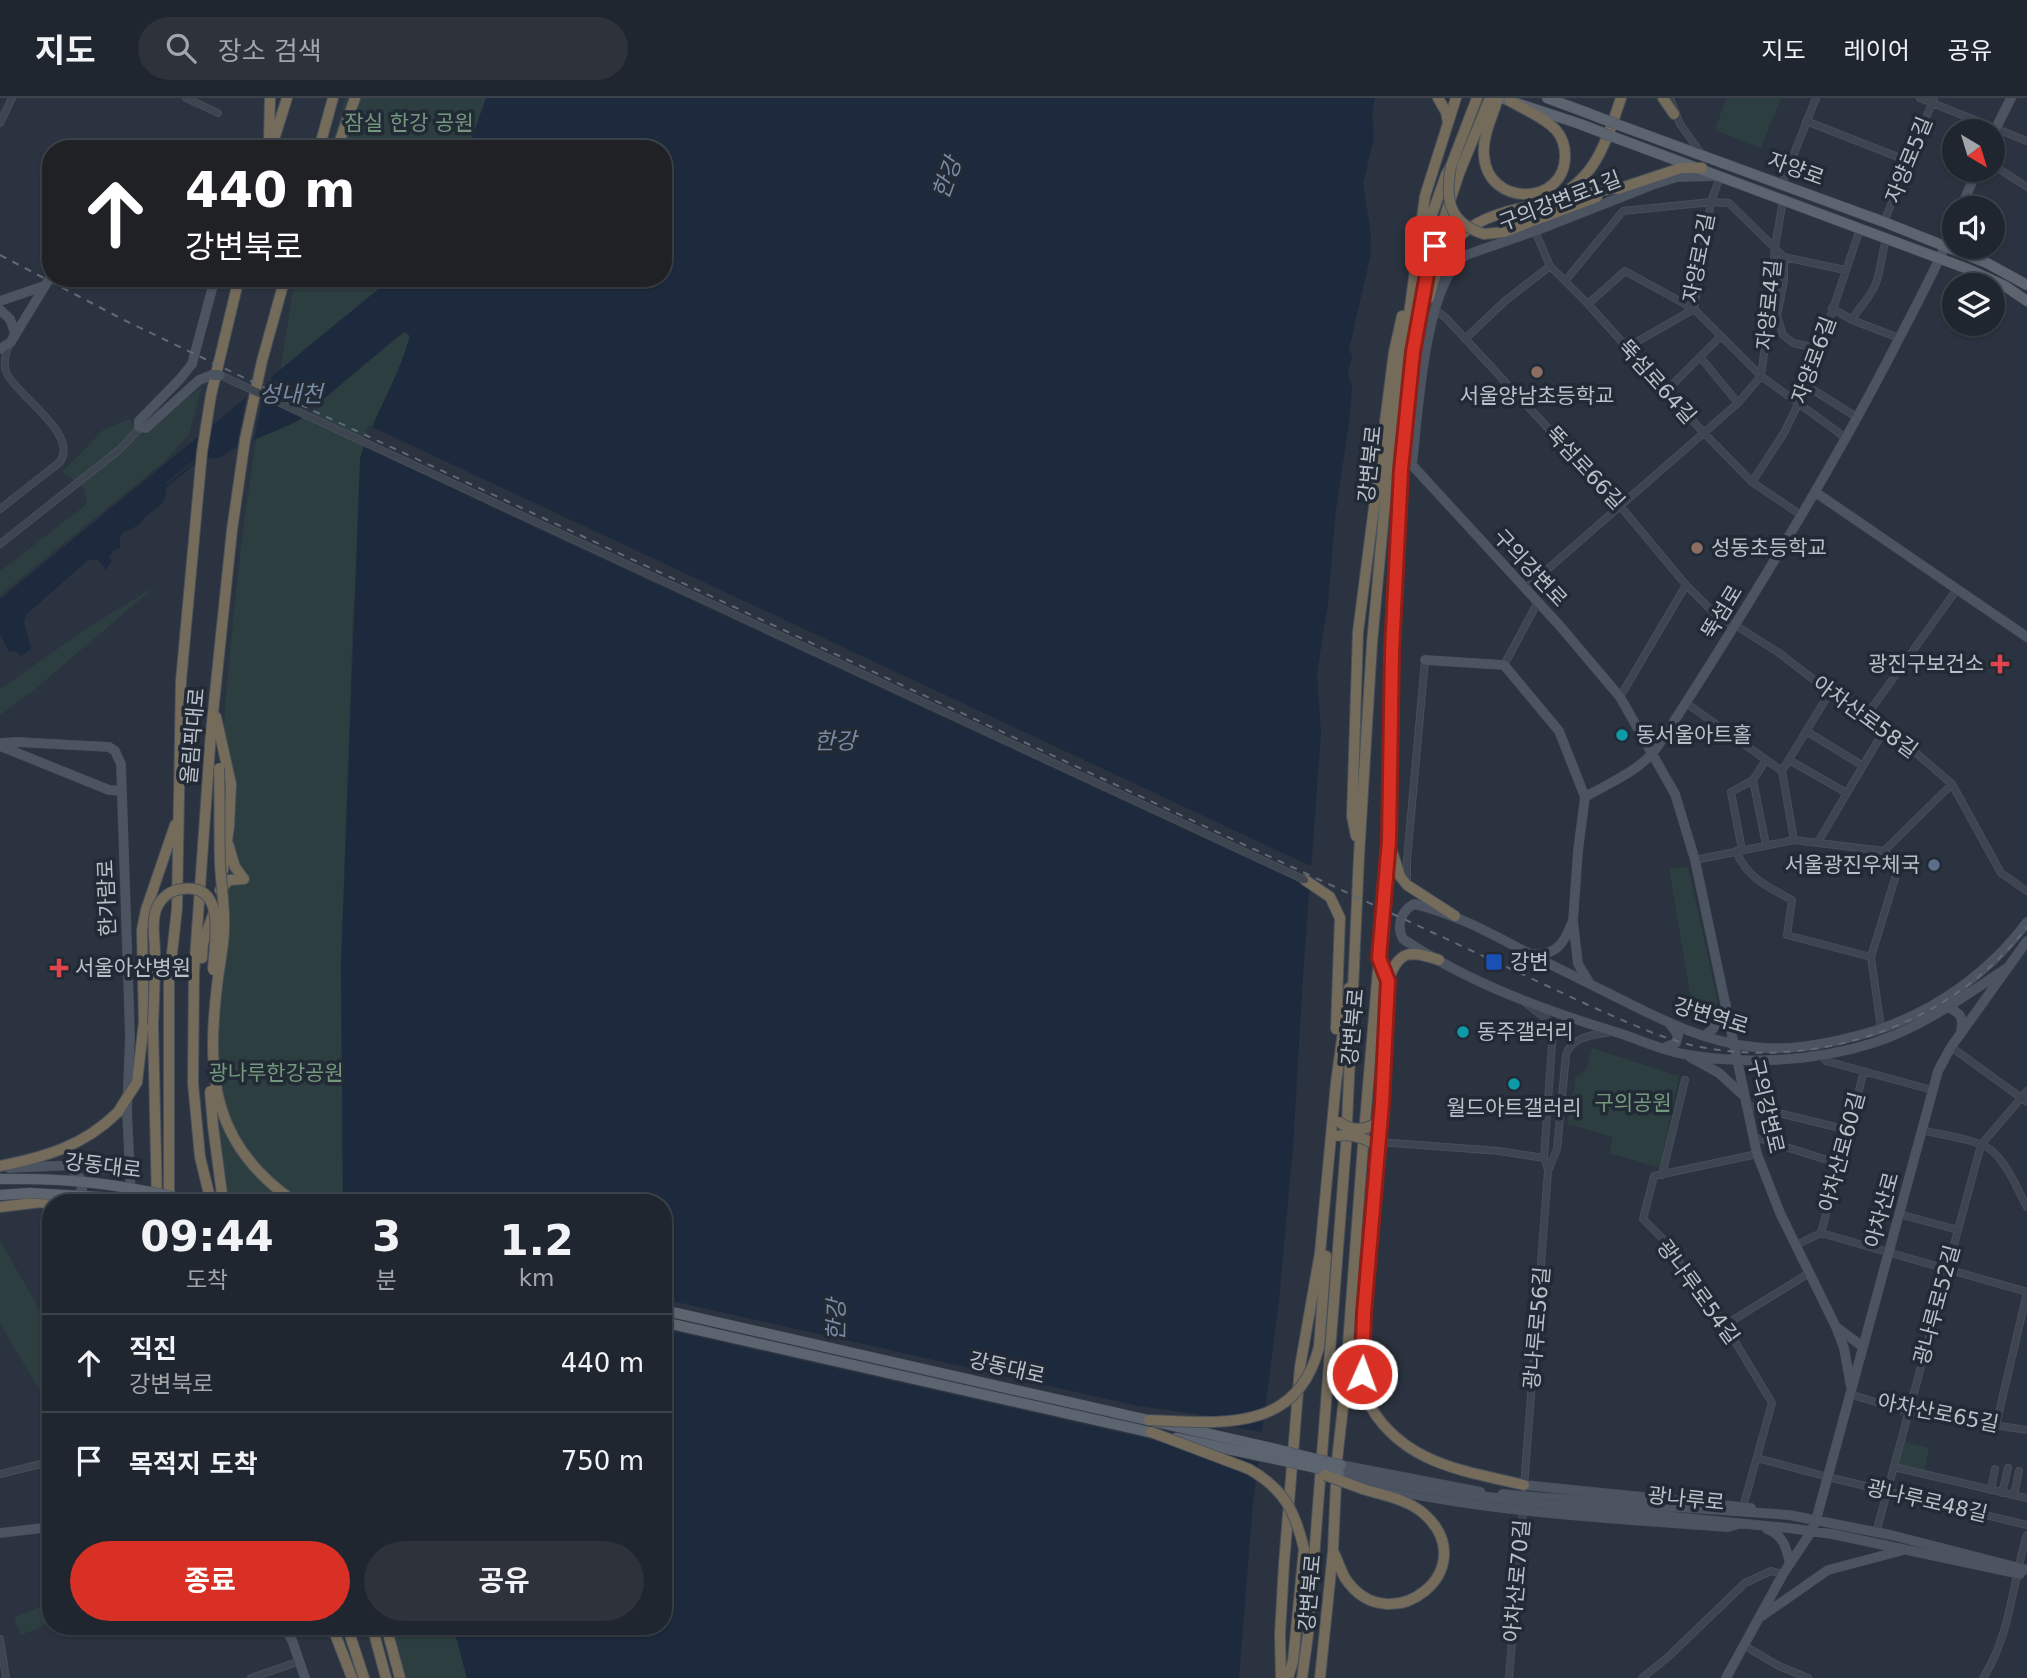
<!DOCTYPE html>
<html lang="ko">
<head>
<meta charset="utf-8">
<style>
	:root { --surface:#20262f; --page:#2d323b; --text:#f1f3f6; --muted:#a2a5aa; --line:#3d434b; --accent:#d93025 }
	body { margin:0; font-family:"DejaVu Sans","Noto Sans KR",sans-serif; background:var(--page); color:var(--text); height:100vh; display:flex; flex-direction:column; font-size:26px; white-space:nowrap }
	* { box-sizing:border-box; margin:0 }
	p { font-size:23px; color:var(--muted) }
	.icon { flex:none; width:38px; height:38px; fill:none; stroke:currentColor; stroke-width:2; stroke-linecap:round; stroke-linejoin:round }
	.map { position:relative; flex:1; overflow:hidden }
	.sheet { position:absolute; left:42px; top:1096px; width:630px; height:441px; display:flex; flex-direction:column; background:var(--surface); border-radius:28px; box-shadow:0 2px 5px #0004,0 0 0 2px var(--line) }
	.sheet>* { flex:none }
	.guide { position:absolute; left:42px; top:42px; width:630px; height:147px; border-radius:28px; box-shadow:0 2px 5px #0004,0 0 0 2px var(--line); background:#202124; color:#fff; overflow:hidden }
	.needle { width:46px; rotate:142deg }
	.controls { position:absolute; left:1942px; top:21px; display:grid; gap:14px }
	.controls a { display:grid; place-items:center; width:63px; height:63px; border-radius:50%; background:var(--surface); box-shadow:0 2px 5px #0004,0 0 0 2px var(--line); font-size:35px }
	.pin { position:absolute; display:grid; place-items:center; width:60px; height:60px; color:#fff; margin:-30px; border-radius:14px; box-shadow:0 4px 10px #0006 }
	.me { position:absolute; width:77px; margin:-38px; rotate:2deg; stroke-linejoin:round; filter:drop-shadow(0 0 5px #0008) }
	.turn { display:flex; align-items:center; gap:24px; height:147px; padding:0 28px; font-size:32px }
	.turn .icon { width:91px; height:91px; stroke-width:2.5 }
	.turn b { display:block; font-size:49px; line-height:60px }
	.eta { display:flex; justify-content:space-evenly; align-items:center; height:119px; text-align:center }
	.eta b { font-size:42px; font-weight:700; line-height:49px }
	.primary-button { display:flex; gap:14px; margin-top:auto; padding:14px 28px }
	.primary-button a { flex:1; height:80px; border-radius:42px; background:var(--accent); color:#fff; font-size:28px; font-weight:700; line-height:80px; text-align:center }
	.primary-button a+a { background:var(--page); color:var(--text) }
	ul { padding:0; list-style:none }
	li { display:flex; align-items:center; gap:21px; height:98px; padding:0 28px; border-top:2px solid var(--line) }
	li div { flex:1 }
	li b { display:block; font-size:26px }
	li em { font-style:normal }
	header { display:flex; align-items:center; gap:42px; box-sizing:border-box; height:98px; padding:0 35px; background:var(--surface); border-bottom:2px solid var(--line) }
	header strong { font-size:33px }
	nav { display:flex; gap:38px; margin-inline-start:auto; font-size:24px }
	.search { width:490px; height:63px; background:var(--page); display:flex; align-items:center; gap:18px; box-sizing:border-box; padding:0 24px; border-radius:38px; color:var(--muted); font-size:26px }
	.map>svg:first-child { display:block }
	.green { fill:#2c3e40 }
	.water { fill:#1d2a3d }
	.pier { fill:#2a333f }
	.lines { fill:none; stroke-linecap:round; stroke-linejoin:round }
	.stream { stroke:#1d2a3d; stroke-width:2 }
	.street-casing { stroke:#474e59; stroke-width:8 }
	.secondary-casing { stroke:#474e59; stroke-width:10 }
	.primary-casing { stroke:#474e59; stroke-width:11 }
	.highway-casing { stroke:#48505a; stroke-width:12 }
	.street { stroke:#3d4550; stroke-width:6 }
	.secondary { stroke:#4c5462; stroke-width:9 }
	.primary { stroke:#5c646f; stroke-width:10 }
	.highway { stroke:#756b5b; stroke-width:10 }
	.rail { stroke:#606976; stroke-width:2; stroke-dasharray:7 7; stroke-linecap:butt }
	.street-bridge-casing { stroke:#474e59; stroke-width:8; stroke-linecap:butt }
	.secondary-bridge-casing { stroke:#474e59; stroke-width:10; stroke-linecap:butt }
	.primary-bridge-casing { stroke:#474e59; stroke-width:11; stroke-linecap:butt }
	.highway-bridge-casing { stroke:#48505a; stroke-width:12; stroke-linecap:butt }
	.street-bridge { stroke:#3d4550; stroke-width:6 }
	.secondary-bridge { stroke:#4c5462; stroke-width:9 }
	.primary-bridge { stroke:#5c646f; stroke-width:10 }
	.highway-bridge { stroke:#756b5b; stroke-width:10 }
	.route-casing { stroke:#8d1f18; stroke-width:18 }
	.route { stroke:#d93025; stroke-width:12 }
	.education-dot { fill:#8d6e63; stroke:#222a35; stroke-width:2.5 }
	.health-dot { fill:#e0444e; stroke:#222a35; stroke-width:2.5 }
	.culture-dot { fill:#0f9aa8; stroke:#222a35; stroke-width:2.5 }
	.service-dot { fill:#5c6f8a; stroke:#222a35; stroke-width:2.5 }
	.transit-dot { fill:#1a4fb4; stroke:#222a35; stroke-width:2.5 }
	.labels { text-anchor:middle; dominant-baseline:central; stroke-width:7; stroke-linejoin:round; paint-order:stroke }
	.park-label { font-size:21px; fill:#74987d; stroke:#222a35 }
	.street-label { font-size:21px; fill:#bac0ca; stroke:#222a35 }
	.poi-label { font-size:21px; fill:#bac0ca; stroke:#222a35; text-anchor:start }
	.water-label { font-size:23px; font-style:italic; fill:#788aa4; stroke:#222a35 }
</style>
</head>
<body>
<header>
<strong>지도</strong>
<div class="search"><svg class="icon" aria-label="search" viewBox="0 0 24 24"><circle cx="10" cy="10" r="6"/><path d="M15 15l6 6"/></svg>장소 검색</div>
<nav><a>지도</a><a>레이어</a><a>공유</a></nav>
</header>
<div class="map">
<svg width="2027" height="1580" viewBox="0 0 2027 1580">
	<rect width="100%" height="100%" fill="#2a333f"/>
	<path class="green" d="M345 0H486L468 51H331Z
		M1726 0H1781L1761 50 1715 32Z
		M295 180H392L280 273Z
		M405 234 410 238 401 270 376 319 353 519 341 868 343 1104H229C217 1061 210 1018 210 974 210 942 214 910 214 879 215 699 229 519 256 341L290 326Z
		M202 288 189 336 165 363 0 497V473L87 406 84 390 62 374 103 332 129 321 143 337Z
		M157 487 34 592 0 617V591L89 529Z
		M1688 769 1718 904 1709 916 1693 915 1669 770Z
		M1592 950 1679 978 1660 1070 1609 1055 1613 1039 1567 1026 1576 979 1587 971Z
		M0 1142 39 1211 51 1224V1311L0 1226Z
		M1901 1343 1929 1350 1924 1376 1894 1369Z
		M49 1506 51 1525 21 1537 14 1519Z
		M392 1528H453L467 1580H406Z"/>
	<path class="water" d="M486 0H1375L1372 16 1374 40 1363 86 1371 136 1370 160 1349 251 1352 259 1348 276 1352 288 1350 318 1335 419 1328 506 1317 575 1321 636 1303 879 1293 1049 1279 1203 1253 1405 1239 1580H467L453 1528H663V1104H343L341 868 360 360C374 318 398 281 410 238L405 234 398 238 298 323 233 351 221 359 193 363 165 386 166 398 161 407 146 418 139 427 122 435 120 441V450L113 453 109 460 112 462 106 472 98 462H88L26 517 24 524 31 551 21 558 15 553 9 554 0 536V501L392 180H663V51H468Z"/>
	<path class="pier" d="M267 279 323 306 306 320 263 300 253 346 236 353 247 295Z
		M368 327 1315 770 1313 791 527 426 361 346Z
		M663 1201 1138 1308 1224 1320 1268 1312 1267 1321 1230 1328 1265 1335 1262 1365 1226 1357 1246 1373 1166 1345 663 1231Z"/>
	<g class="lines">
		<path class="stream" d="M164 390 195 365"/>
		<g class="street-casing">
			<path id="street" d="M186 0 218 15
				M1670 0 1680 26 1701 55
				M1920 0 2027 43
				M1806 23 1908 63
				M0 25 12 0
				M1993 67 2027 89
				M1782 86 1816 0
				M1884 124 1934 0
				M1535 133 1550 168 1588 206 1704 335 1752 384 1801 417
				M1784 159V183L1777 218 1783 237 1793 245 1820 251
				M1565 183 1623 113 1711 104 1729 105 1784 159 1845 172
				M1588 206 1625 173 1694 211 1761 278 1846 340
				M1832 210 1852 222 1899 240
				M1434 211 1446 220 1621 409 1686 487 1722 523 1735 527 1779 555 1830 594 1886 629 1952 686 2001 775 2027 793
				M1852 222C1859 209 1871 199 1876 185 1881 171 1882 155 1886 141
				M1465 241 1505 203 1550 168
				M1626 250 1694 211 1711 104 1720 78
				M1701 260 1738 305
				M1807 288 1858 320
				M1667 292 1721 238
				M1752 384 1784 335 1807 288 1860 131
				M0 411 60 364C79 336 19 299 7 276 2 266 6 254 10 245
				M0 446 119 352 140 330
				M1525 491 1738 305 1761 278 1771 204 1775 149 1783 102
				M1504 567 1538 504
				M1620 599 1686 487
				M1686 605 1782 673 1794 742
				M1867 617 1957 491
				M1806 633 1863 668
				M1789 662 1847 695
				M1782 673 1830 594
				M1753 682 1766 747
				M1818 744 1886 629
				M1742 752 1731 694 1753 682 1766 662
				M1736 753C1747 780 1768 789 1792 802L1787 837 1871 859
				M1695 762 1794 742 1884 753 1952 686
				M1407 785V762L1425 562
				M1527 906 1549 923 1553 932 1544 1060 1548 1072
				M1881 930 1871 859 1899 767 1884 753
				M1951 949 2027 1004
				M1821 957 1826 963 1932 992
				M1746 1007 1848 1032
				M1922 1032C1939 1037 1978 1041 1991 1052 2008 1066 2017 1091 2027 1109
				M1754 1039 1840 1066
				M1379 1044 1499 1053 1544 1060
				M1662 1077 1685 982
				M1899 1116 1958 1132
				M1821 1135 1864 973
				M1796 1147 1821 1135 2027 1194
				M1725 1227 1809 1175
				M1849 1296 1909 1314 2027 1332
				M1996 1327 2027 1195
				M1757 1360 1828 1379 2027 1427
				M1894 1369 2027 1400
				M0 1376 49 1364
				M1524 1389 1548 1073 1557 1051 1566 957C1572 938 1594 937 1611 934
				M1991 1392 1995 1371
				M2002 1395 2008 1370
				M2014 1397 2019 1373
				M1743 1409 1772 1305 1725 1227 1662 1140 1643 1121 1654 1078 1757 1056
				M1876 1435 1981 1047 2027 993
				M0 1541 6 1580
				M1745 1548 1779 1568 1808 1580
				M251 1580 300 1563
				M1509 1580 1523 1411
				M1642 1580 1668 1559 1745 1485 1771 1473 1783 1476
				M1983 1580C2011 1537 2012 1484 2027 1437"/>
		</g>
		<g class="secondary-casing">
			<path id="secondary" d="M1993 36 2011 0
				M1715 78 1677 79 1652 87 1535 133 1466 157C1424 184 1418 318 1412 367L1560 528 1620 599 1675 696 1695 762 1757 1056 1780 1115 1836 1229 1844 1250 1851 1289
				M1961 110 1977 72
				M0 203 44 188
				M0 212 10 221 15 235 11 244 0 251
				M12 242 51 178
				M212 277 199 282 146 330 139 329V323L180 281 192 266 215 180
				M1815 394 2027 539
				M1425 562 1504 567 1559 633 1585 699 1578 753 1573 823 1578 866 1589 884
				M0 645 17 644 109 649 115 653 121 666 130 939 127 1013 131 1097
				M0 648 109 692 121 693
				M1585 699C1611 684 1644 671 1660 645 1741 520 1820 392 1889 260 1912 215 1936 172 1955 126
				M1533 856C1556 858 1564 845 1572 825
				M2007 870C1963 899 1923 929 1873 945 1813 964 1744 967 1683 956 1662 952 1642 943 1622 936 1546 913 1469 885 1403 841 1396 828 1401 813 1414 806 1454 815 1490 835 1526 854 1555 869 1586 884 1616 899 1660 921 1704 944 1754 949 1793 954 1837 944 1874 933 1934 914 1989 875 2027 824
				M1948 909C1960 915 1964 919 1961 933
				M1704 938 1713 931 1726 906
				M1666 949 1676 945 1678 937 1670 926
				M1690 959 1719 975 1743 997
				M67 1067 81 1081 82 1092 71 1104
				M9 1070 76 1067 92 1071 130 1072
				M1836 1229 1862 1248
				M1360 1385C1481 1414 1604 1420 1728 1429L1735 1427
				M1524 1387 1751 1410
				M1535 1399 1789 1417 1891 1437 2027 1472
				M1562 1408 1788 1430 1832 1436 2020 1476
				M1767 1431C1784 1438 1786 1449 1790 1466
				M0 1435 51 1429
				M1762 1518 1828 1472 1900 1453
				M283 1528 292 1542 305 1580
				M1726 1580 1783 1476 1811 1434 1816 1422 1938 973 1951 949 2027 843"/>
		</g>
		<g class="primary-casing">
			<path id="primary" d="M1501 0 1580 26
				M1547 0 1585 14
				M1616 26 1884 124 1987 165 2027 187
				M1611 38 1968 171 2005 188 2027 203
				M0 1081H21
				M0 1097 30 1095
				M175 1099 199 1104
				M663 1212 1267 1349
				M663 1224 1158 1336
				M1176 1340 1266 1359"/>
		</g>
		<g class="highway-casing">
			<path id="highway" d="M1438 0 1446 14 1448 25
				M1498 0C1493 18 1482 38 1484 58 1488 110 1566 108 1565 57 1565 48 1562 39 1556 32 1544 19 1525 12 1510 3
				M1663 0 1674 16
				M269 46 270 0
				M271 51 287 0
				M319 51 333 0
				M337 51 355 0
				M1618 91 1681 70H1702
				M1557 98C1597 80 1608 38 1621 0
				M1484 136 1504 134 1597 99
				M1424 139 1446 77 1451 68 1477 0
				M1429 200C1448 124 1484 117 1554 103 1577 98 1600 92 1623 89
				M216 619 231 686 229 728 223 772
				M1356 738 1352 718 1358 534 1394 254 1402 218
				M1391 750 1400 778 1407 787 1455 818
				M1305 782 1330 799 1340 820 1336 931
				M220 792 229 782 244 781 235 769 228 746
				M202 860 203 845 215 811
				M1439 862C1409 852 1399 852 1388 883 1384 963 1379 1043 1372 1122 1368 1173 1359 1226 1362 1276 1363 1293 1368 1307 1378 1320 1414 1368 1470 1374 1524 1387
				M153 927 157 1104
				M137 984 144 924 142 832 146 812 175 727
				M213 1028 223 1104
				M0 1068C45 1059 84 1048 118 1014
				M169 1104V883L177 810 181 583 202 354 211 297 239 180
				M211 1104 200 1059 193 985 194 875 211 634 232 432 245 342 262 263 285 180
				M0 1109 41 1104 51 1106
				M1319 1249 1326 1158
				M1334 1455C1338 1463 1341 1473 1345 1480 1389 1547 1487 1470 1423 1415 1407 1401 1382 1397 1363 1391
				M332 1528 352 1580
				M347 1528 364 1580
				M372 1528 386 1580
				M386 1528 400 1580
				M1281 1580 1280 1536 1284 1466 1300 1269 1320 1155 1336 985 1349 890
				M1288 1580 1293 1563 1304 1451
				M1302 1580 1308 1537 1346 1047 1359 758 1372 545 1388 372 1425 98 1456 0
				M1320 1580 1333 1453 1337 1362 1344 1300 1363 1047 1389 743 1392 553 1401 372 1413 254 1429 165 1460 73 1490 0"/>
		</g>
		<use href="#street" class="street"/>
		<use href="#secondary" class="secondary"/>
		<use href="#primary" class="primary"/>
		<use href="#highway" class="highway"/>
		<path class="rail" d="M0 157 124 222 288 301 1586 906C1620 921 1655 938 1691 947 1813 974 1950 929 2027 829"/>
		<g class="street-bridge-casing">
			<path id="street-bridge" d="M220 277 1305 782"/>
		</g>
		<g class="secondary-bridge-casing">
			<path id="secondary-bridge" d="M212 277H220
				M1341 1367 1481 1394
				M1339 1375 1407 1389 1562 1408
				M1502 1396 1535 1399"/>
		</g>
		<g class="primary-bridge-casing">
			<path id="primary-bridge" d="M1585 14 1616 26
				M1580 26 1611 38
				M21 1081C77 1081 120 1087 175 1099
				M30 1095 115 1100 135 1104
				M1267 1349 1341 1367
				M1266 1359 1339 1375"/>
		</g>
		<g class="highway-bridge-casing">
			<path id="highway-bridge" d="M1451 68C1445 100 1448 125 1484 136
				M219 670C220 702 219 734 220 766 221 787 225 808 224 830 224 849 219 868 217 888 206 980 213 1048 295 1104
				M153 927C154 903 155 880 155 857 155 841 151 823 157 809 162 799 171 792 182 791 228 785 214 846 213 872
				M210 993 213 1028
				M118 1014 137 984
				M1339 1024C1349 1032 1363 1033 1373 1027
				M1338 1038C1348 1036 1363 1039 1372 1045
				M1149 1322C1219 1325 1297 1336 1319 1249
				M1151 1334 1249 1371C1284 1391 1295 1413 1304 1451
				M1325 1377 1363 1391"/>
		</g>
		<use href="#street-bridge" class="street-bridge"/>
		<use href="#secondary-bridge" class="secondary-bridge"/>
		<use href="#primary-bridge" class="primary-bridge"/>
		<use href="#highway-bridge" class="highway-bridge"/>
	</g>
	<g class="lines">
		<g class="route-casing">
			<path id="route" d="M1362 1276 1364 1215 1382 1005 1388 883 1379 860 1389 743 1392 553 1401 372 1413 254 1429 165 1435 148"/>
		</g>
		<use href="#route" class="route"/>
	</g>
	<g class="education-dot">
		<circle cx="1537" cy="274" r="7"/>
		<circle cx="1697" cy="450" r="7"/>
	</g>
	<g class="health-dot">
		<path d="M1996.5 555.5h7v7h7v7h-7v7h-7v-7h-7v-7h7z"/>
		<path d="M55.5 859.5h7v7h7v7h-7v7h-7v-7h-7v-7h7z"/>
	</g>
	<g class="culture-dot">
		<circle cx="1622" cy="637" r="7"/>
		<circle cx="1463" cy="934" r="7"/>
		<circle cx="1514" cy="986" r="7"/>
	</g>
	<circle class="service-dot" cx="1934" cy="767" r="7"/>
	<rect class="transit-dot" x="1485" y="855" width="18" height="18" rx="3.5"/>
	<g class="labels">
		<g class="park-label">
			<text x="409" y="25">잠실 한강 공원</text>
			<text x="276" y="975">광나루한강공원</text>
			<text x="1633" y="1005">구의공원</text>
		</g>
		<g class="street-label">
			<text transform="translate(1909 62) rotate(-68)">자양로5길</text>
			<text transform="translate(1796 71) rotate(20)">자양로</text>
			<text transform="translate(1560 103) rotate(-21)">구의강변로1길</text>
			<text transform="translate(1699 160) rotate(-79)">자양로2길</text>
			<text transform="translate(1769 207) rotate(-84)">자양로4길</text>
			<text transform="translate(1814 262) rotate(-70)">자양로6길</text>
			<text transform="translate(1657 284) rotate(48)">뚝섬로64길</text>
			<text transform="translate(1370 366) rotate(-84)">강변북로</text>
			<text transform="translate(1585 370) rotate(47)">뚝섬로66길</text>
			<text transform="translate(1530 470) rotate(47)">구의강변로</text>
			<text transform="translate(1722 514) rotate(-59)">뚝섬로</text>
			<text transform="translate(1865 619) rotate(36)">아차산로58길</text>
			<text transform="translate(193 638) rotate(-85)">올림픽대로</text>
			<text transform="translate(107 800) rotate(-92)">한가람로</text>
			<text transform="translate(1711 918) rotate(17)">강변역로</text>
			<text transform="translate(1353 929) rotate(-85)">강변북로</text>
			<text transform="translate(1766 1008) rotate(77)">구의강변로</text>
			<text transform="translate(1842 1054) rotate(-75)">아차산로60길</text>
			<text transform="translate(103 1068) rotate(7)">강동대로</text>
			<text transform="translate(1882 1112) rotate(-75)">아차산로</text>
			<text transform="translate(1698 1194) rotate(54)">광나루로54길</text>
			<text transform="translate(1937 1207) rotate(-75)">광나루로52길</text>
			<text transform="translate(1537 1230) rotate(-85)">광나루로56길</text>
			<text transform="translate(1007 1270) rotate(13)">강동대로</text>
			<text transform="translate(1938 1315) rotate(11)">아차산로65길</text>
			<text transform="translate(1686 1401) rotate(6)">광나루로</text>
			<text transform="translate(1927 1403) rotate(13)">광나루로48길</text>
			<text transform="translate(1517 1483) rotate(-85)">아차산로70길</text>
			<text transform="translate(1310 1495) rotate(-85)">강변북로</text>
		</g>
		<g class="poi-label">
			<text x="1537" y="298" text-anchor="middle">서울양남초등학교</text>
			<text x="1711" y="450">성동초등학교</text>
			<text x="1984" y="566" text-anchor="end">광진구보건소</text>
			<text x="1636" y="637">동서울아트홀</text>
			<text x="1920" y="767" text-anchor="end">서울광진우체국</text>
			<text x="1510" y="864">강변</text>
			<text x="75" y="870">서울아산병원</text>
			<text x="1477" y="934">동주갤러리</text>
			<text x="1514" y="1010" text-anchor="middle">월드아트갤러리</text>
		</g>
		<g class="water-label">
			<text transform="translate(947 80) rotate(-70)">한강</text>
			<text x="291" y="296">성내천</text>
			<text x="835" y="643">한강</text>
			<text transform="translate(836 1222) rotate(-89)">한강</text>
		</g>
	</g>
</svg>
<div class="controls">
<a><svg class="needle" viewBox="-14 -14 28 28"><path d="M0-13l5 13h-10z" fill="#e53935"/><path d="M0 13l5-13h-10z" fill="#a2a5aa"/></svg></a>
<a><svg class="icon" aria-label="sound" viewBox="0 0 24 24"><path d="M4 9h4l5-4v14l-5-4H4zM17 9q2 3 0 6"/></svg></a>
<a><svg class="icon" aria-label="layers" viewBox="0 0 24 24"><path d="M12 4l9 5-9 5-9-5zM3 14l9 5 9-5"/></svg></a>
</div>
<div class="pin" style="left:1435px;top:148px;background:#d93025"><svg class="icon" aria-label="arrive" viewBox="0 0 24 24"><path d="M6 21V4h12l-3 4 3 4H6"/></svg></div>
<svg class="me" style="left:1362px;top:1276px" viewBox="-20 -20 40 40"><circle r="17" fill="#d93025" stroke="#fff" stroke-width="3"/><path d="M0-11L8 9 0 5-8 9z" fill="#fff"/></svg>
<div class="guide">
<div class="turn"><svg class="icon" aria-label="ahead" viewBox="0 0 24 24"><path d="M12 20V5M6 11l6-6 6 6"/></svg><div><b>440 m</b>강변북로</div></div>
</div>
<section class="sheet">
<div class="eta">
<div><b>09:44</b><p>도착</p></div>
<div><b>3</b><p>분</p></div>
<div><b>1.2</b><p>km</p></div>
</div>
<ul>
<li><svg class="icon" aria-label="ahead" viewBox="0 0 24 24"><path d="M12 20V5M6 11l6-6 6 6"/></svg><div><b>직진</b><p>강변북로</p></div><em>440 m</em></li>
<li><svg class="icon" aria-label="arrive" viewBox="0 0 24 24"><path d="M6 21V4h12l-3 4 3 4H6"/></svg><div><b>목적지 도착</b></div><em>750 m</em></li>
</ul>
<div class="primary-button"><a>종료</a><a>공유</a></div>
</section>
</div>
</body>
</html>
